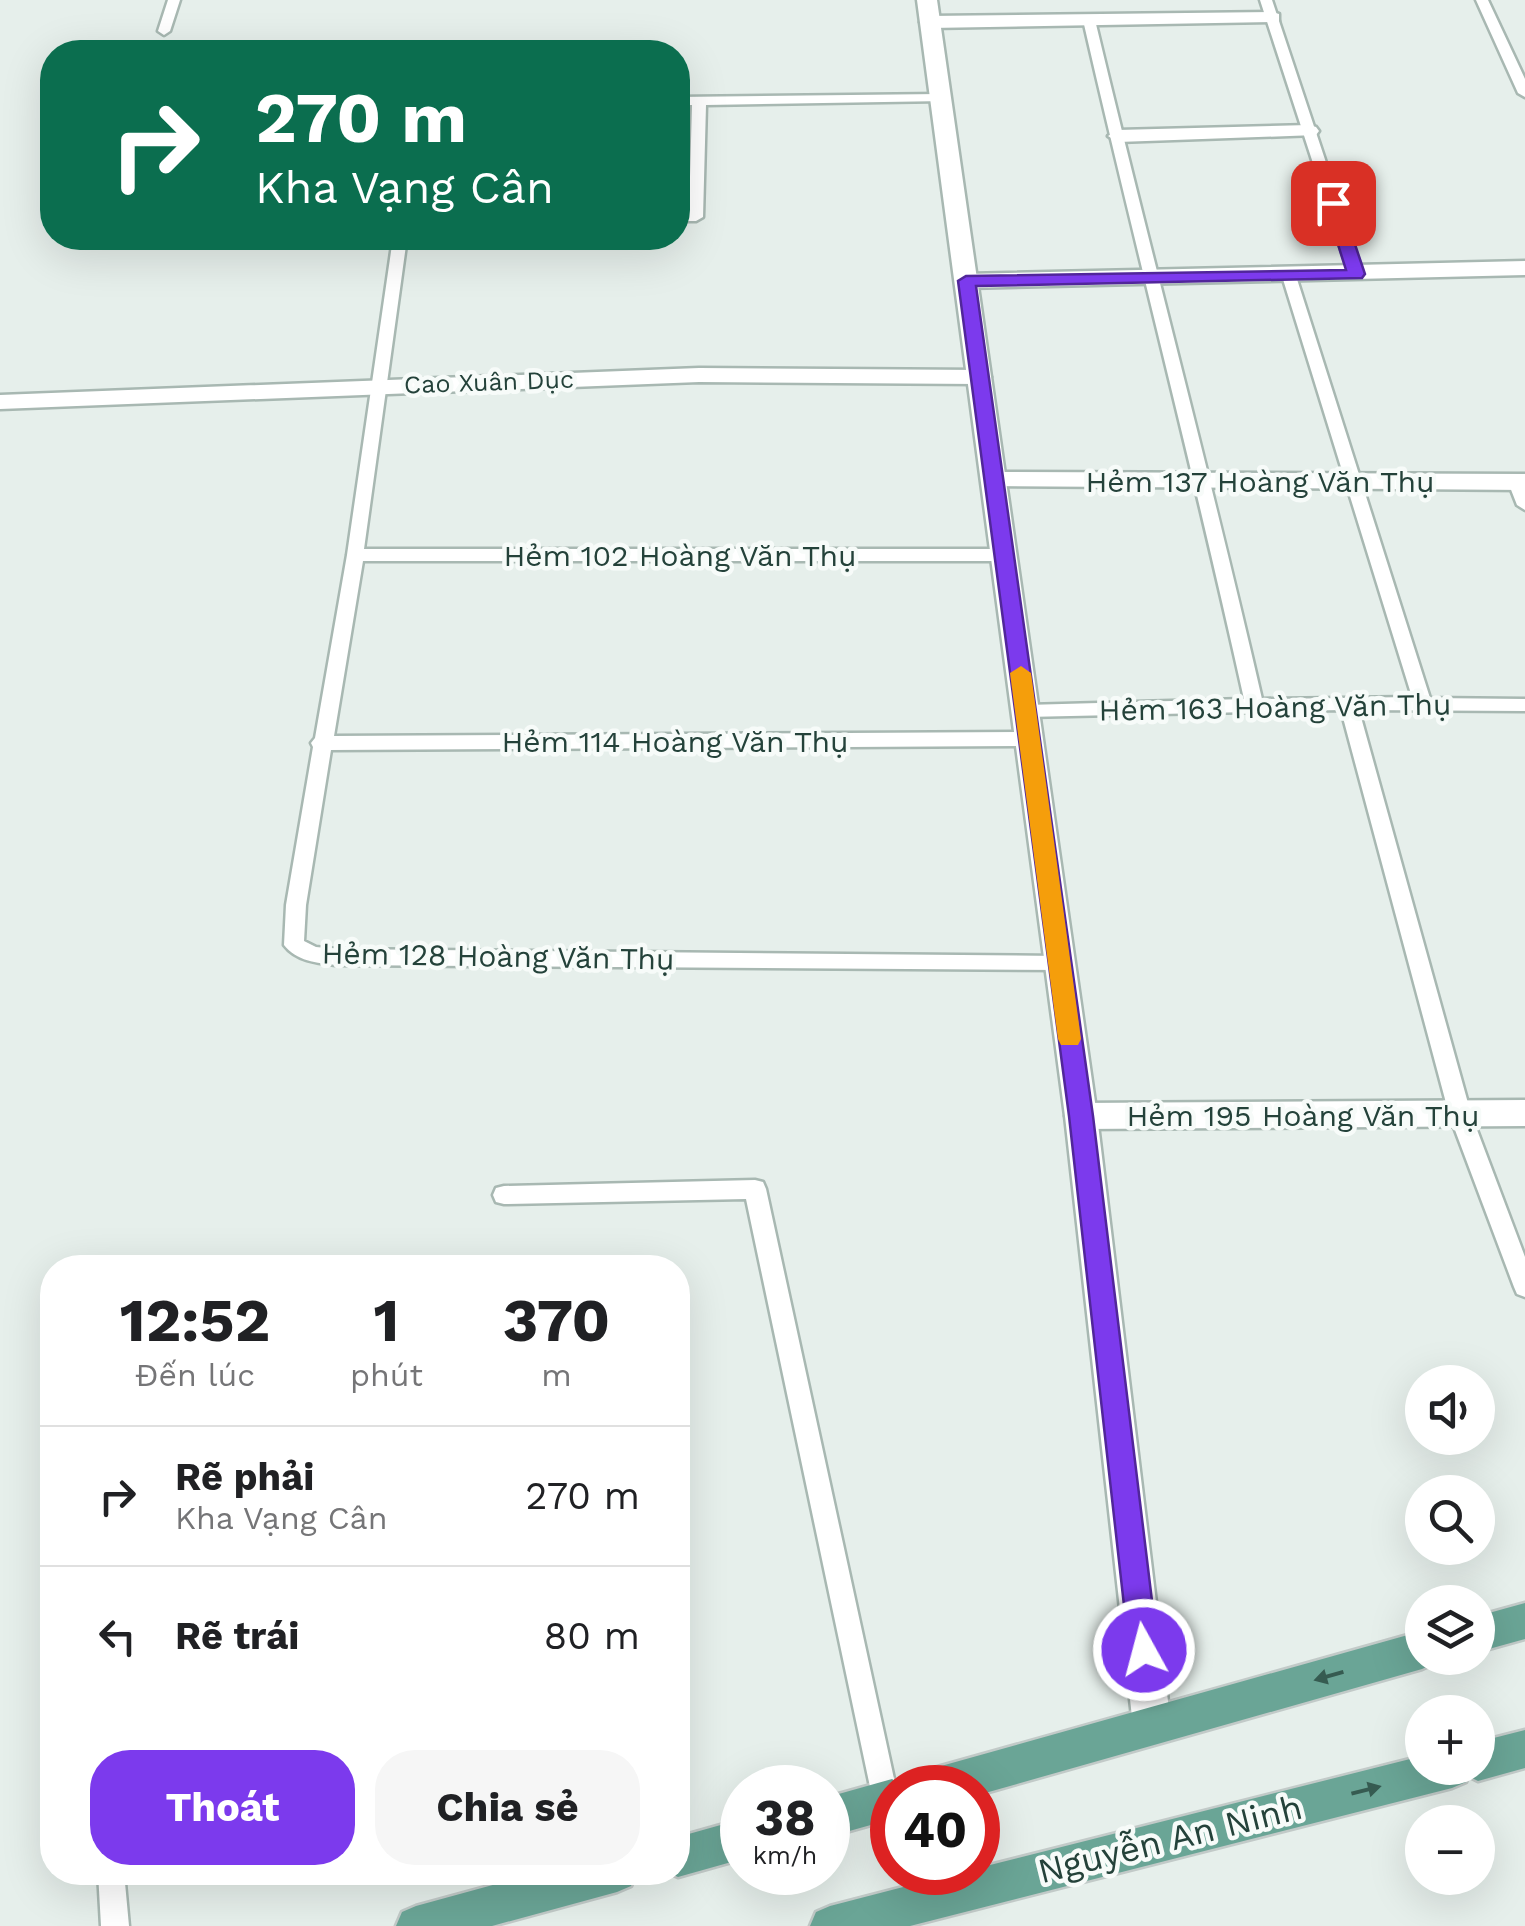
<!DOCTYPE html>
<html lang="vi">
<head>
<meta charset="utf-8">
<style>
	:root { --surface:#fff; --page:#f6f6f6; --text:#202124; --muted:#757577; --line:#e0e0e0; --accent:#7c3aed }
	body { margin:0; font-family:"Work Sans",sans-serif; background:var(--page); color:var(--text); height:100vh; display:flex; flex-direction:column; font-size:38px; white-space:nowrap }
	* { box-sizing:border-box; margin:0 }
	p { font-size:32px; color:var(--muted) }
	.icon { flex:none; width:55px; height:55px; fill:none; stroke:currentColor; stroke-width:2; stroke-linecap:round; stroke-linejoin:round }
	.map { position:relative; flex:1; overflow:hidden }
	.details { position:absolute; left:40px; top:1255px; width:650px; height:630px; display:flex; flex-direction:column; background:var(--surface); border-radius:40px; box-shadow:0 10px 40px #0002 }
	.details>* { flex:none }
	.guide { position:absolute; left:40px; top:40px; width:650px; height:210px; border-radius:40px; box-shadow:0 10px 40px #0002; background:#0b6e4f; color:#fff; overflow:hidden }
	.fabs { position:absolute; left:1405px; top:1365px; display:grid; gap:20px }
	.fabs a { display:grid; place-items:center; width:90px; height:90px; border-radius:50%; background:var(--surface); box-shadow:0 10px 40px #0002; font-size:50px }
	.speed { position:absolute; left:720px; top:1765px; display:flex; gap:20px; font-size:50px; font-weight:700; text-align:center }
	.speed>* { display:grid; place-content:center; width:130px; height:130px; border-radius:50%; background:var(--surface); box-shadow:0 10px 40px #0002; line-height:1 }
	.speed small { font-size:25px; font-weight:400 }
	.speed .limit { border:15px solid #d22; background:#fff; color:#111 }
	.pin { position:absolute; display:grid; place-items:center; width:85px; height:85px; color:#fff; margin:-42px; border-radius:20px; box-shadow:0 5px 15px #0006 }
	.me { position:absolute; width:110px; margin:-55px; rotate:353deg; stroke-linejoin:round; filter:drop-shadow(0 0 8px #0008) }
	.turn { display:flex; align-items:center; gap:35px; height:210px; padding:0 50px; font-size:45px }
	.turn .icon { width:130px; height:130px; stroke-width:2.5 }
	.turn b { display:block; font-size:70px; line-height:85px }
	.eta { display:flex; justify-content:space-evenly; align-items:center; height:170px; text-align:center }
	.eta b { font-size:60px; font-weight:700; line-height:70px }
	.primary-button { display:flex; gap:20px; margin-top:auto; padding:20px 50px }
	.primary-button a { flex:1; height:115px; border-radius:40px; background:var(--accent); color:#fff; font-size:40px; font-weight:700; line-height:115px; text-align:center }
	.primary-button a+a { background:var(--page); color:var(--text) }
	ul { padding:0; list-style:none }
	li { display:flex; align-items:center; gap:30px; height:140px; padding:0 50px; border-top:2px solid var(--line) }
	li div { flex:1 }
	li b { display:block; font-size:38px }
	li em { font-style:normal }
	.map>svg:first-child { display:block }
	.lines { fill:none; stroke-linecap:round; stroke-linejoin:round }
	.service-casing { stroke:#a8b8b2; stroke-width:5 }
	.minor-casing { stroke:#a8b8b2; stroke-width:5 }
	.tertiary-casing { stroke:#a8b8b2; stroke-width:5 }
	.primary-casing { stroke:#c2cac8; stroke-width:5 }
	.service { fill:#fff; fill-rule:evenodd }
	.minor { fill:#fff; fill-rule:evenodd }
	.tertiary { fill:#fff; fill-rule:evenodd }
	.primary { fill:#6aa596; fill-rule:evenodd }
	.oneway { fill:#365b51 }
	.route { fill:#7c3aed; stroke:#51269a; stroke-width:2.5 }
	.slow { fill:#f59e0b }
	.labels { text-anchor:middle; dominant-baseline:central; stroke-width:9; stroke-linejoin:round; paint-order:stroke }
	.far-street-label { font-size:25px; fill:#24423a; stroke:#f7fbf9 }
	.street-label { font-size:30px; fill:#24423a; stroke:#f7fbf9 }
	.near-street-label { font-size:35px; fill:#24423a; stroke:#f7fbf9 }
</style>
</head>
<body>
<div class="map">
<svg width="1525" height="1926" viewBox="0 0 1525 1926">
	<rect width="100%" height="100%" fill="#e6efeb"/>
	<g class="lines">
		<g class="service-casing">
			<path id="service" d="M168 0H180L170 31 164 35 158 31Z
				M1260 0H1272L1363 274 1361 277H1351L1349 274Z
				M1476 0H1488L1525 79V97L1518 93Z
				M1089 16 1095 20C1149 247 1210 472 1262 699L1412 697 1282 276 1289 272 1296 276 1430 698 1525 699V711L1359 710 1471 1114 1525 1257V1297L1517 1294 1514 1287 1449 1114 1341 710 1026 717 1017 711 1026 705 1244 699C1194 472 1135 247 1083 20Z
				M940 94 945 95V101L706 105 703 217 696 221H678V213H689L692 105H678V97Z
				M393 238H407L364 549H1006L1014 555 1006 561H363L334 736 1029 732 1038 739 1029 746 331 750 306 905 304 941 316 947 336 949 1058 956 1065 958 1068 964 1065 970 336 965C317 963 296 961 284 945L286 905 313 747 311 743 315 738 347 555Z
				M1516 477 1525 484V510L1517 505 1508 482Z
				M755 1180 763 1182 766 1189 896 1788H892V1811L886 1814 877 1810 873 1801 746 1199 504 1204 496 1202 493 1195 496 1188 504 1186Z
				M98 1872H124L129 1926H101Z"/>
		</g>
		<g class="minor-casing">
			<path id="minor" d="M1272 12 1279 14V22L930 28 920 22 930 16Z
				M1309 125 1316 127 1319 131 1316 135 1118 142 1108 136 1118 130Z
				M1525 261V275L966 288 955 281 966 274Z
				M699 368 979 370 991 377 979 384 699 382 0 409V395Z
				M995 472 1525 474V490L986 486 983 480 986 474Z
				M1525 1100V1126L1081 1129 1070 1125 1065 1116 1070 1107 1081 1103Z"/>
		</g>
		<g class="tertiary-casing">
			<path id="tertiary" d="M917 0H937L1097 1116 1171 1726 1166 1740 1152 1745 1138 1740 1133 1726 1065 1116Z"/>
		</g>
		<g class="primary-casing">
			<path id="primary" d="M1525 1603V1639L1478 1652V1616Z
				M1422 1631V1658H1438L1435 1663 1422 1669 978 1795V1788H915L920 1774 934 1768Z
				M1525 1730V1768L1478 1781 1468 1776 1466 1782 1452 1788 910 1926H810L816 1912 830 1906 961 1872H978V1868L1422 1756V1768H1478V1742Z
				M892 1779 907 1788H892V1819L828 1837V1797Z
				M742 1819V1859L678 1877 667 1872H678V1837Z
				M540 1872H637L631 1886 617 1892 492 1926H396L402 1912 416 1906Z"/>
		</g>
		<use href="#service" class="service"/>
		<use href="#minor" class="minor"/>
		<use href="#tertiary" class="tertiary"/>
		<use href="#primary" class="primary"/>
	</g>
	<defs><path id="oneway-solid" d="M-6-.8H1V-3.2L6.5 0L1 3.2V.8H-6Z" transform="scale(2.5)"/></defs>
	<g class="oneway">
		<use href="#oneway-solid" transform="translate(1329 1676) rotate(164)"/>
		<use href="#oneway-solid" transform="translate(1366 1790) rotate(-14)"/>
	</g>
	<path class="route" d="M1333 198 1341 203 1365 274 1362 278 976 286 1093 1116 1158 1650 1154 1660 1144 1664 1133 1660 1129 1650 1069 1116 958 281 966 276 1346 270 1325 203Z"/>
	<path class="slow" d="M1021 666 1031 673 1081 1039 1078 1045H1061L1058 1039 1010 673Z"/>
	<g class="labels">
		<g class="far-street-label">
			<text transform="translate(489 382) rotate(-2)">Cao Xuân Dục</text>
		</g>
		<g class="street-label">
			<text x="1260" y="481">Hẻm 137 Hoàng Văn Thụ</text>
			<text x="680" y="555">Hẻm 102 Hoàng Văn Thụ</text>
			<text transform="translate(1275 707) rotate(-1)">Hẻm 163 Hoàng Văn Thụ</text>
			<text x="675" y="741">Hẻm 114 Hoàng Văn Thụ</text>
			<text transform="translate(498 956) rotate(1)">Hẻm 128 Hoàng Văn Thụ</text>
			<text x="1303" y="1115">Hẻm 195 Hoàng Văn Thụ</text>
		</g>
		<g class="near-street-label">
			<text transform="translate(1170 1839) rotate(-14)">Nguyễn An Ninh</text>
		</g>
	</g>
</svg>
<div class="fabs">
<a><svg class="icon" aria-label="sound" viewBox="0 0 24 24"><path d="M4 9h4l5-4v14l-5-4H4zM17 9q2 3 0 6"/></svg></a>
<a><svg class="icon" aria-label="search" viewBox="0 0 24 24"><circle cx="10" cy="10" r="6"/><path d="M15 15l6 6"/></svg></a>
<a><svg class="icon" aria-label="layers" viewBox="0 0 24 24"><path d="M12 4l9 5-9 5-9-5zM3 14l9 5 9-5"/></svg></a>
<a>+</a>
<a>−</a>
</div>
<div class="speed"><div>38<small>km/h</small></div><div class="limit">40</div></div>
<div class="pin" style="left:1333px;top:203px;background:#d93025"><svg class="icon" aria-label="arrive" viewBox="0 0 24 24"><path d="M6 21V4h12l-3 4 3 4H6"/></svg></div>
<svg class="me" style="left:1144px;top:1650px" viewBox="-20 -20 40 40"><circle r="17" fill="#7c3aed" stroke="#fff" stroke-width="3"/><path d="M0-11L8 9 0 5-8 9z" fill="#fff"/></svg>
<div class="guide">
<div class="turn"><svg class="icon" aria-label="right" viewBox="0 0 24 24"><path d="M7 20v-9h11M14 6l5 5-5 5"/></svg><div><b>270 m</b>Kha Vạng Cân</div></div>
</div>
<section class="details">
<div class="eta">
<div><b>12:52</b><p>Đến lúc</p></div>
<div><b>1</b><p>phút</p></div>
<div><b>370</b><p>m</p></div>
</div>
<ul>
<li><svg class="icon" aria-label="right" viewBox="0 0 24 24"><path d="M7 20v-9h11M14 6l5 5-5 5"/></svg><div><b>Rẽ phải</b><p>Kha Vạng Cân</p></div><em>270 m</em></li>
<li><svg class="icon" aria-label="left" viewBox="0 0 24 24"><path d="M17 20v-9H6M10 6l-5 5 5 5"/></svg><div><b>Rẽ trái</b></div><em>80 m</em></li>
</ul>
<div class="primary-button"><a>Thoát</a><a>Chia sẻ</a></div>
</section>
</div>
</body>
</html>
